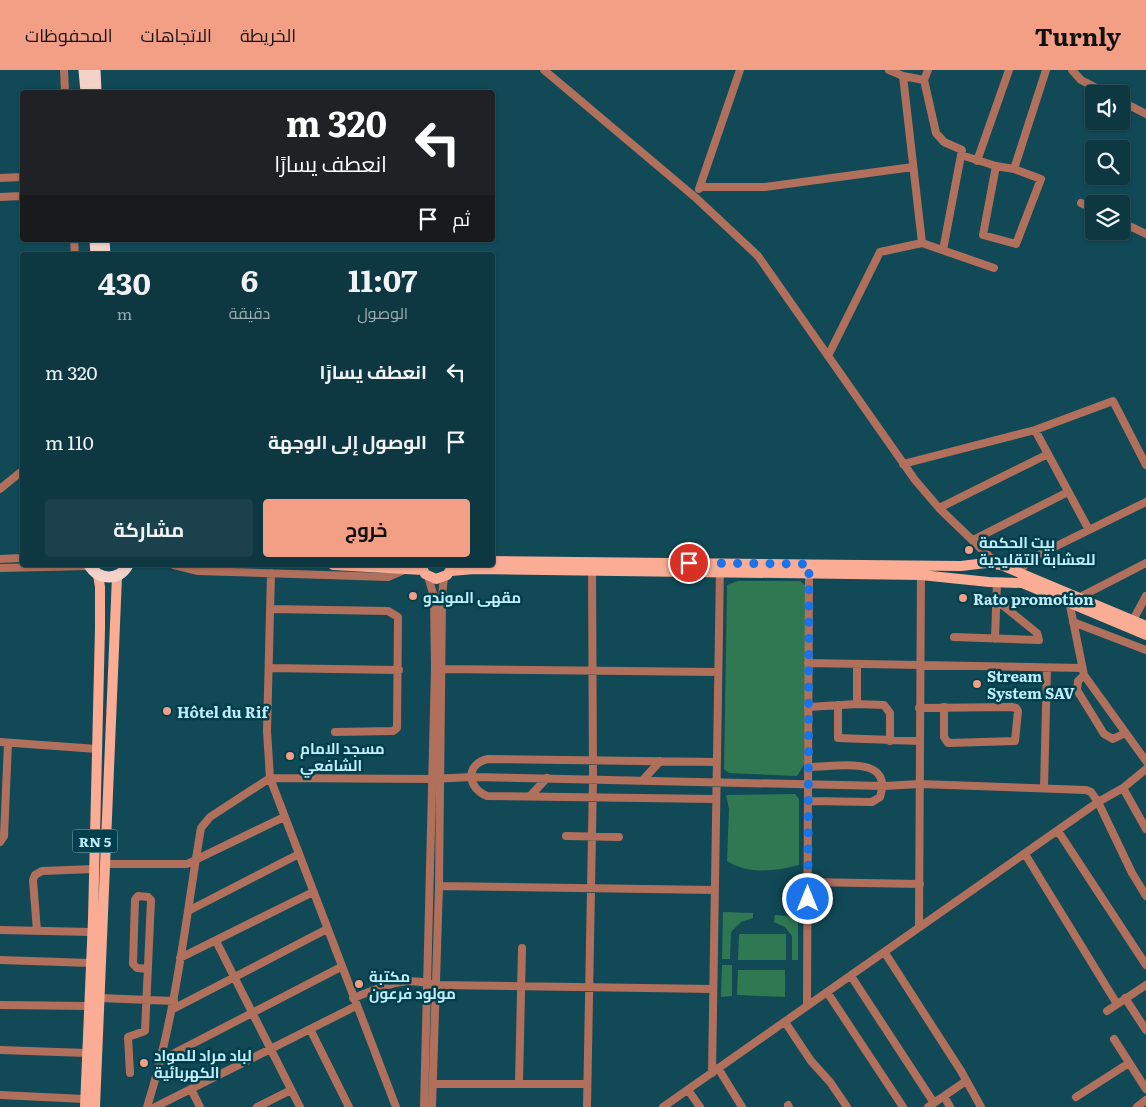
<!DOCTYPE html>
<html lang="ar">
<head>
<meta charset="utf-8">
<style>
	:root { --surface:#0d3741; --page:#1b424c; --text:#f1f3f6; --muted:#9aacb1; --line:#2d515a; --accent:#f39f85 }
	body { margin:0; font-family:Literata,Cairo,serif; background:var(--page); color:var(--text); direction:rtl; height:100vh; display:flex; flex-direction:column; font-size:19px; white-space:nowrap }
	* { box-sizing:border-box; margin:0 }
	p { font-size:16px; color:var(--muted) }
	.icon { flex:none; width:28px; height:28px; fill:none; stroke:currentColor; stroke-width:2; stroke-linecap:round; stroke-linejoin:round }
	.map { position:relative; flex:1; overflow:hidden; direction:ltr }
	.details { position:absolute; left:20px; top:182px; width:475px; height:315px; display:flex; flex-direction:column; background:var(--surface); border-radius:5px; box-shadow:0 1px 4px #0004,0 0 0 1px var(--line); direction:rtl }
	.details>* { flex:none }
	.banner { position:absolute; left:20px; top:20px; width:475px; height:152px; border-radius:5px; box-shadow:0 1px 4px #0004,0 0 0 1px var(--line); direction:rtl; background:#202124; color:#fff; overflow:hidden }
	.fabs { position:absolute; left:1085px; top:15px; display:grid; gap:10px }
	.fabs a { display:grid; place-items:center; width:45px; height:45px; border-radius:5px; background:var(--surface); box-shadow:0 1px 4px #0004,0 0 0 1px var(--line); font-size:25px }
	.pin { position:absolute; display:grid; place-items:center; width:42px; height:42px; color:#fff; margin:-21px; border:2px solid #fff; border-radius:50%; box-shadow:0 1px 5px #0007 }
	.me { position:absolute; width:55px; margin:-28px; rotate:0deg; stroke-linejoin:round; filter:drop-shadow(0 0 4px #0008) }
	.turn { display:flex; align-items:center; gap:18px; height:105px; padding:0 25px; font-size:22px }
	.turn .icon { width:65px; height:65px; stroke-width:2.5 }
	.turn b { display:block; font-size:35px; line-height:42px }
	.then { display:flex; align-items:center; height:48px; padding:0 25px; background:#0003; gap:10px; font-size:19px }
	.eta { display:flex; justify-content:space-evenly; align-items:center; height:85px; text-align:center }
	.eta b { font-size:30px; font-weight:700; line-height:35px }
	.primary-button { display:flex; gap:10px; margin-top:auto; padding:10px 25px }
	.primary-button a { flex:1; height:58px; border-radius:5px; background:var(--accent); color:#111; font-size:20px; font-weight:700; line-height:58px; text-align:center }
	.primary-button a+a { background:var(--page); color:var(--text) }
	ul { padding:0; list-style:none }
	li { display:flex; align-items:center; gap:15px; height:70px; padding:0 25px }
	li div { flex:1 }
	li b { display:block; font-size:19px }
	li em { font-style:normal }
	header { display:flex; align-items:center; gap:30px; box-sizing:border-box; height:70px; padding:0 25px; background:var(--accent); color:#111 }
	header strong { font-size:24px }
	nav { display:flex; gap:28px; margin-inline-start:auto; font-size:18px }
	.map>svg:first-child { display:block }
	.green { fill:#307852 }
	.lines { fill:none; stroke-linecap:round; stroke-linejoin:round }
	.minor { stroke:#b0705c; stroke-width:8 }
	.major { stroke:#faac94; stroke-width:10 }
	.highway { stroke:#f3d3c9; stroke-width:11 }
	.route { stroke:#1a73e8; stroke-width:9; stroke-dasharray:0 16.2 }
	.poi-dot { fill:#f39f85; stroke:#013f4c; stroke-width:2 }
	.labels { text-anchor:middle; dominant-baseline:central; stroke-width:5; stroke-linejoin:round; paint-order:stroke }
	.shield { fill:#013f4c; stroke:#87bac6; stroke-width:1 }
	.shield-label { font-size:14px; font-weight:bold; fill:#c0eefb }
	.poi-label { font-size:15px; font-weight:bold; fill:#c0eefb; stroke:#013f4c; text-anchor:start }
</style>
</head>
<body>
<header>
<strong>Turnly</strong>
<nav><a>الخريطة</a><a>الاتجاهات</a><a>المحفوظات</a></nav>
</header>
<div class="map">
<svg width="1146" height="1037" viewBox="0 0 1146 1037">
	<rect width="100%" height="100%" fill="#114957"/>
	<path class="green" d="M738 511H800L807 517 804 695 797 706 729 703 724 699 727 515Z
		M795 724 799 729V795C775 801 749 805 727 791L729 739 726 725Z
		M723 842 753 843V848L741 852 731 862 730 889H722Z
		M775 845 798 847V890H792V866L785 857 774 852Z
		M739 864H786V890H738Z
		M722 895H732V926L721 927Z
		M738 900H785V927L737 925Z"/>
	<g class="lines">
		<path class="minor" d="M64 0 65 22
			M544 0 696 128 758 186 915 410 939 438 997 494
			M889 0 903 6 924 10
			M928 0 924 10 936 63 944 72 962 80 943 180
			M1072 0 1081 10 1108 24
			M903 6 922 173
			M1121 31 1146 44
			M961 85 996 96 983 165 1016 174 1041 109 1014 99 1046 0
			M977 91 1009 0
			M996 96 1014 99
			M0 108 22 107
			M700 117H765L913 97
			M699 119 740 0
			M0 127 22 126
			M1081 133 1094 139
			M1121 152 1146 164
			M74 170 75 185
			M829 284 880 182 922 173 994 198
			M1035 360 1089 460
			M903 394 1035 360 1113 331 1146 395
			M0 419 22 401
			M939 438 1048 384
			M973 470 1068 422
			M0 489 22 488
			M174 495 198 501 388 507 404 500
			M0 498 90 496
			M1018 502 1032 488 1146 432
			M271 503 267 661 270 708 396 1037
			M1080 527 1146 493
			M1069 531 1084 605 1146 691
			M270 539 388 541 398 547 397 658 393 661 335 662
			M1133 550 1146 526
			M1073 552 1146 580
			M954 567 1039 570 1037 563 996 530
			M995 569 997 512
			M808 593 1082 598
			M857 596V634
			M269 598 399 600
			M443 599 718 602
			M1084 605 1078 611 1077 620 1104 664 1113 669 1125 663
			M838 635V668L920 671
			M808 637 857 634 884 635 890 643V671
			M919 638 1012 637 1016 638 1018 641 1015 671 948 673 944 667V637
			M0 672 97 679
			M809 697C835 697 894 684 880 727L872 732 809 731
			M1146 699 1123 718 1098 732 1132 803 1146 826
			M643 710 660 691
			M1044 718 1047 598
			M1123 718 1146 759
			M530 726 547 708
			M716 729 487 726C467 718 465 694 488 689L717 692
			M1058 761 1146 895
			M566 766 619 767
			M0 772 4 766 8 673
			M1025 784 1117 934
			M105 794H187L284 747
			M808 812 920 814
			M439 816 715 820
			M188 841 299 784
			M919 857 921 501
			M0 860 92 862
			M37 861 33 810 35 805 42 801 94 799
			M216 871 300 1037
			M885 883 961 1001 981 1037
			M180 888 313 822
			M0 890 91 893
			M851 906 934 1033
			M827 922 903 1037
			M100 928 174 931
			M353 928C383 917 403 905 436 915L713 919
			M1125 928 1146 960
			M0 935 89 936
			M807 936 809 500
			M173 939 327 859
			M1107 941 1146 915
			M785 952 811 991 830 1012 847 1037
			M310 959 349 1037
			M1114 969 1146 1019
			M0 980 87 983
			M163 989 341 897
			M718 998 742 1037
			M130 1003 128 967 145 961 151 830 148 827 138 826 135 830 133 894 137 898 148 899
			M712 1003 720 497
			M519 1013 522 878
			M433 1014H587
			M191 1019 200 1037
			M688 1020 700 1037
			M0 1025 85 1029
			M944 1026 950 1037
			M1076 1027 1129 993
			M788 1035 789 1037
			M147 1037C176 946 185 852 201 758L210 747 270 708 433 709 471 707 884 716 920 714 1086 720 1091 722 1098 732 663 1037
			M155 1037 356 936
			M257 1037 291 1020
			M424 1037 435 599 434 527 428 506
			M432 1037 439 816 442 526 444 507
			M587 1037 593 709 592 496
			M928 1037 966 1011
			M1137 1037 1146 1030"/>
		<path class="major" d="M492 491 961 496 986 493 1001 495 1146 556
			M333 495 423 500
			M421 495 425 504 436 509 447 505 453 496
			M451 501 474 499 921 505 989 512 1022 513 1146 565
			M85 1037 93 849 100 558V517L98 505
			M95 1037 117 506"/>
		<path class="highway" d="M84 0 86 22
			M95 0 96 22
			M95 170 96 185
			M104 170 105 185
			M89 495C99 511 119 511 128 495"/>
	</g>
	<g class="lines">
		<path class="route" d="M689 493 809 494 808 829"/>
	</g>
	<g class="poi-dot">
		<circle cx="969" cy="480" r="5"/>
		<circle cx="413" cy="526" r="5"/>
		<circle cx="963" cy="528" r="5"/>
		<circle cx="977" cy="614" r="5"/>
		<circle cx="167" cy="641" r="5"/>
		<circle cx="290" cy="686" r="5"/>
		<circle cx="359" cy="914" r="5"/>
		<circle cx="144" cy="993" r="5"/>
	</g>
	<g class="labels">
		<rect class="shield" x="72.5" y="759.5" width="45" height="23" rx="4"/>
		<g class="shield-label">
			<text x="95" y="771">RN 5</text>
		</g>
		<g class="poi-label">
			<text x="979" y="471">بيت الحكمة<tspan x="979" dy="17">للعشابة التقليدية</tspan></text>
			<text x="423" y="526">مقهى الموندو</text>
			<text x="973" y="528">Rato promotion</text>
			<text x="987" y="605">Stream<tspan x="987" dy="17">System SAV</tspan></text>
			<text x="177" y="641">Hôtel du Rif</text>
			<text x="300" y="677">مسجد الامام<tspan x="300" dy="17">الشافعي</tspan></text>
			<text x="369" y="905">مكتبة<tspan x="369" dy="17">مولود فرعون</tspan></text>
			<text x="154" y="984">لباد مراد للمواد<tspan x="154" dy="17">الكهربائية</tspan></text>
		</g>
	</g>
</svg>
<div class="fabs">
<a><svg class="icon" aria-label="sound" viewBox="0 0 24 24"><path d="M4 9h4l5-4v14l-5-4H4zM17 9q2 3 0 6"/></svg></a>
<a><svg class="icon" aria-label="search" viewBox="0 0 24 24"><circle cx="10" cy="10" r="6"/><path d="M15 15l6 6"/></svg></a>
<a><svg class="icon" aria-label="layers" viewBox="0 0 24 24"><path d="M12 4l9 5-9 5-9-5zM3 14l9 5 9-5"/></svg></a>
</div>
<div class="pin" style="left:689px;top:493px;background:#d93025"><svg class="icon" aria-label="arrive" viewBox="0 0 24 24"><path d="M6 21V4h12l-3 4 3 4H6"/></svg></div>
<svg class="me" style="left:808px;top:829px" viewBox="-20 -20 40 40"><circle r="17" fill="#1a73e8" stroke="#fff" stroke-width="3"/><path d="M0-11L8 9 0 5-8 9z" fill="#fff"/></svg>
<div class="banner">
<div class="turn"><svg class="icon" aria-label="left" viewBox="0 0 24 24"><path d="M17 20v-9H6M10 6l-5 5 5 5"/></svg><div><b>320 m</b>انعطف يسارًا</div></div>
<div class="then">ثم<svg class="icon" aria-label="arrive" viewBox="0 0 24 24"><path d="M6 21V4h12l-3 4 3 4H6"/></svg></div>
</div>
<section class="details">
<div class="eta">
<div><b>11:07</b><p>الوصول</p></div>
<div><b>6</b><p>دقيقة</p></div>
<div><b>430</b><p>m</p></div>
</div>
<ul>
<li><svg class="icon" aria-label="left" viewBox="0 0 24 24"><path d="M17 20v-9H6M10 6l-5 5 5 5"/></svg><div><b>انعطف يسارًا</b></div><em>320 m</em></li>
<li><svg class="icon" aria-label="arrive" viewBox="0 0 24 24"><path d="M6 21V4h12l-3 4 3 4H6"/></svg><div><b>الوصول إلى الوجهة</b></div><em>110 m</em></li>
</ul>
<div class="primary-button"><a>خروج</a><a>مشاركة</a></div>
</section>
</div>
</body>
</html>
